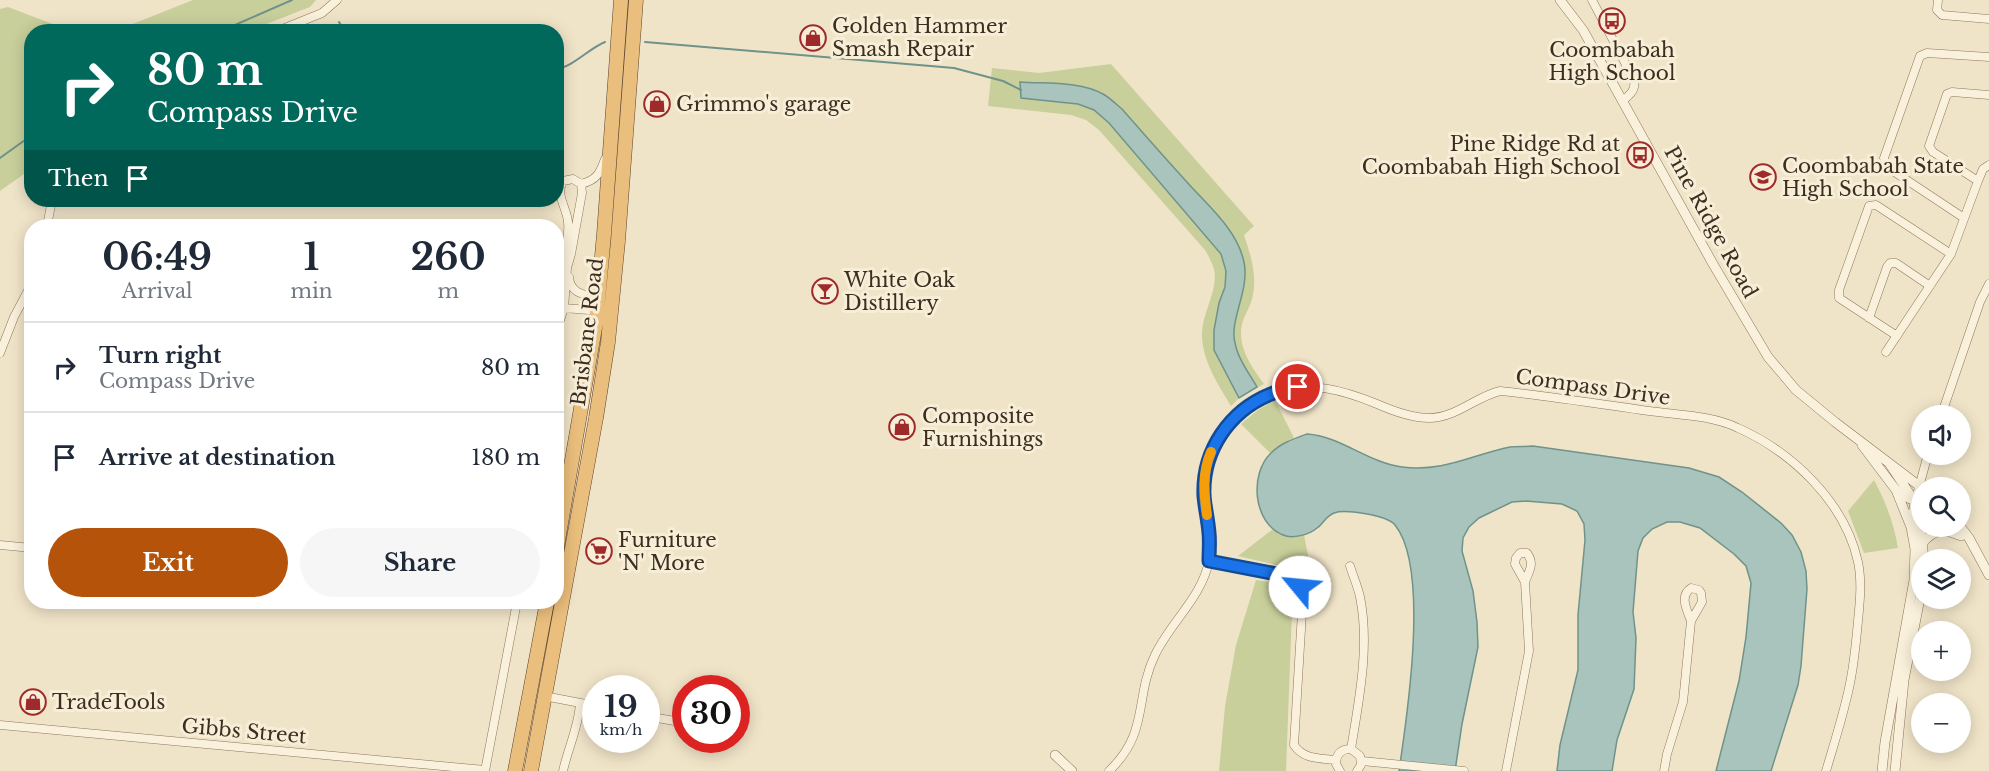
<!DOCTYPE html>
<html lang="en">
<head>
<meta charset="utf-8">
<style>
	:root { --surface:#fff; --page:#f6f6f7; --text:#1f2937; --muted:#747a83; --line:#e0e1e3; --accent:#b45309 }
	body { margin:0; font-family:"Libre Baskerville",serif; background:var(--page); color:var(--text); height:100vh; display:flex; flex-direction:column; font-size:22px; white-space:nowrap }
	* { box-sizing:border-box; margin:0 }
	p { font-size:20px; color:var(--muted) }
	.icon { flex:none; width:33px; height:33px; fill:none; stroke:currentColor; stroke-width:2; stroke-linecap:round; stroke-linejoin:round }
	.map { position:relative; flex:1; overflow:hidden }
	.panel { position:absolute; left:24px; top:219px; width:540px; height:390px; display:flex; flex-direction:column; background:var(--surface); border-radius:24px; box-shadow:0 3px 15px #0003 }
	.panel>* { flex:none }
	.top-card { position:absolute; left:24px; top:24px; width:540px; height:183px; border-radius:24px; box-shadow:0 3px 15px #0003; background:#00695c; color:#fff; overflow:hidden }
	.fabs { position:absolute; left:1911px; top:405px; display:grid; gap:12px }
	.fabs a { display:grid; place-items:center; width:60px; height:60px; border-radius:50%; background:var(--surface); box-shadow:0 3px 15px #0003; font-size:30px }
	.speed { position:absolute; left:582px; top:675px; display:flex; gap:12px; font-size:30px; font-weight:700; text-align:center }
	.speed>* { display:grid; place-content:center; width:78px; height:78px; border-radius:50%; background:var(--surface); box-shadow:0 3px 15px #0003; line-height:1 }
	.speed small { font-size:15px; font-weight:400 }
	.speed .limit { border:9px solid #d22; background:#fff; color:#111 }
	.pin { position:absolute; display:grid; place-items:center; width:51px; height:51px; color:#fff; margin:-26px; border:3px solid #fff; border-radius:50%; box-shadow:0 2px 6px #0007 }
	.me { position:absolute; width:66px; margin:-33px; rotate:298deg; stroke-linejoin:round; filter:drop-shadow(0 0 4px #0008) }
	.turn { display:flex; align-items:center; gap:21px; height:126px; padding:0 24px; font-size:27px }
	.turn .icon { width:78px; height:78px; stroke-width:2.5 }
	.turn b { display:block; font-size:42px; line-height:51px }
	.then { display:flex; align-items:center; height:57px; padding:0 24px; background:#0003; gap:12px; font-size:22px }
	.eta { display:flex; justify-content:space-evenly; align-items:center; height:102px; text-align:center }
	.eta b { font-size:36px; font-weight:800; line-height:42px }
	.primary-button { display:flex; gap:12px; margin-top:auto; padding:12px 24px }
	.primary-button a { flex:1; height:69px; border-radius:36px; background:var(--accent); color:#fff; font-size:24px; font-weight:800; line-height:69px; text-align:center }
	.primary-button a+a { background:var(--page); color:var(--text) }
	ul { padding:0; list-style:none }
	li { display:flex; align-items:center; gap:18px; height:90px; padding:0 24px; border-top:2px solid var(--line) }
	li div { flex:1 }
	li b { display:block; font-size:22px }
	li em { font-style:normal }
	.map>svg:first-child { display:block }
	.green { fill:#c9cf9b }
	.water { fill:#a9c4bc; stroke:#6f938a; stroke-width:1.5 }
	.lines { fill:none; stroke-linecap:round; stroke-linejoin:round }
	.stream { stroke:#6f938a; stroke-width:2 }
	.minor-casing { stroke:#8d765c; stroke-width:9 }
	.tertiary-casing { stroke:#8d765c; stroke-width:10 }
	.trunk-casing { stroke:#5b4430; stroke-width:15 }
	.minor { stroke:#faf1dc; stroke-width:8 }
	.tertiary { stroke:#faf1dc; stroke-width:9 }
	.trunk { stroke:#eabe7c; stroke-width:14 }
	.route-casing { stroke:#114b97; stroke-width:15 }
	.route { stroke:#1a73e8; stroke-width:10 }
	.slow { stroke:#f59e0b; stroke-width:10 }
	.labels { text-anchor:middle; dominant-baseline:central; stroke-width:6; stroke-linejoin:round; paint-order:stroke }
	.poi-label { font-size:20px; fill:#3d2e20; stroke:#f7eed8; text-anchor:start }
	.street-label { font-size:20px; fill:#3d2e20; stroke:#f7eed8 }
</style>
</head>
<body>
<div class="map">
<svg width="1989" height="771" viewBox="0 0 1989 771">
	<rect width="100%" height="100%" fill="#f0e4c8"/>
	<path class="green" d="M193 0H316L310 7 248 31H115Z
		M8 7 71 31 32 32 31 169 0 191V9Z
		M1111 64 1254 226 1244 235C1251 256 1258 277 1252 299 1250 307 1244 316 1242 324 1237 347 1252 367 1264 384L1239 398 1231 406C1218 384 1204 364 1202 338 1200 313 1221 289 1213 266 1211 261 1208 255 1205 250L1099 130 1086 120 1071 115 988 106 992 68 1039 73Z
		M1275 400 1294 438 1287 441 1270 453 1241 424 1258 410Z
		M1874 480C1886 502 1894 524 1898 548L1864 553 1848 511Z
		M1273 529 1285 536 1304 535 1308 555V580L1293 569 1238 556Z
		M1256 580 1293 585 1286 771H1219L1225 706 1236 645Z"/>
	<path class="water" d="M1020 82C1046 84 1080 81 1103 94 1110 98 1116 104 1122 109 1143 133 1164 157 1186 181 1207 205 1237 229 1244 262 1250 290 1229 320 1235 343 1238 359 1249 373 1257 387L1239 398 1214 350V330L1219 303 1225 287 1226 271 1221 254 1109 123 1094 110 1078 104 1021 98Z
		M1307 434C1340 436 1369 463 1402 467 1445 472 1471 455 1510 447 1518 446 1526 447 1533 446L1689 468 1719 477 1742 492 1781 523 1792 535 1801 552 1806 571 1807 589 1801 666 1798 685 1771 771H1716L1739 681 1746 637 1751 583 1746 566 1734 554 1700 528 1680 522H1667L1652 529 1643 538 1638 551 1633 612 1636 638 1634 689 1617 740 1612 771H1557L1560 745 1578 670V615L1585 540 1584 524 1577 511 1562 504 1526 501 1512 502 1479 518 1469 527 1463 538 1462 551 1473 591 1477 622 1478 647 1462 724 1455 771H1399C1407 717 1430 568 1395 525 1387 515 1345 509 1334 513 1326 516 1323 524 1317 528 1309 535 1292 539 1283 535 1253 523 1249 474 1271 453 1281 443 1293 439 1307 434Z"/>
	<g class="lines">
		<path class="stream" d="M339 22 345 32
			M219 32 292 0
			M645 42 954 68 1003 81 1021 90
			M556 69C573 67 588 49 605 42
			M0 158 32 135"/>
		<g class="minor-casing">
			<path id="minor" d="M1592 0 1634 80C1636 90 1630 95 1622 101
				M1938 0 1937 10 1942 15 1989 19
				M275 32 322 13 337 0
				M1978 181 1933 152 1929 146 1947 94 1952 92 1989 95
				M1964 218 1887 167 1884 158 1920 56 1927 53 1989 57
				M47 226 52 200
				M569 277C570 294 585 295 600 298
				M556 282C560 263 570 242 568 222 567 208 555 195 563 181L573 179 581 184C597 180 600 173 605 159
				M556 295 564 308 601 311
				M1869 318 1887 267 1890 263H1896L1930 286
				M1897 336 1839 298V290L1869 206 1876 205 1951 254
				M556 347 559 323 564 308 567 268 571 254 582 193 581 184
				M1886 352 1951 254 1978 181 1983 169 1989 165
				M0 353 14 317 32 283
				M1941 416 1980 302 1989 284
				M1915 502 1928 454
				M0 545 32 548
				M1209 561 1287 576C1296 581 1300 587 1303 596L1294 745C1304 760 1320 758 1336 760
				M1350 566C1353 576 1358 587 1360 597 1370 646 1359 700 1351 749
				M544 696 596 706
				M646 716 686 723
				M0 725 485 770
				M1362 761 1464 771
				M485 771 517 602
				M563 771C568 748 579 726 580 703
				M1109 771C1150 732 1134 698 1155 655 1170 623 1202 597 1209 561 1212 539 1206 518 1205 497 1201 452 1231 405 1275 392 1311 381 1343 390 1377 404 1393 411 1411 418 1429 418 1456 418 1475 397 1500 391 1550 396 1599 404 1649 411 1678 415 1711 415 1738 428 1792 452 1845 502 1858 562 1862 581 1860 601 1858 621 1856 643 1854 666 1849 688 1843 716 1834 744 1826 771
				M1340 771 1336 764C1336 754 1341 749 1351 749L1360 756 1361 765 1357 771
				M1506 771 1529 651 1525 582 1515 564 1516 558 1520 553H1527C1535 564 1529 571 1525 582
				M1664 771 1667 754 1683 702 1691 621 1702 602 1701 593 1699 590 1691 588C1679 596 1687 610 1691 621"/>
		</g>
		<g class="tertiary-casing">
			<path id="tertiary" d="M1560 0 1583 30 1713 264 1768 357 1796 390 1835 422 1922 488
				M1862 445 1896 490 1910 499
				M1889 463 1915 502 1921 532 1924 560
				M1896 490 1911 527
				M1960 526 1969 538 1989 575
				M1922 544C1934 528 1945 529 1961 536
				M1055 755 1072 771
				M1882 771 1885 742 1914 580 1915 549 1911 527 1915 502
				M1895 771 1904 680 1922 588"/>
		</g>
		<g class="trunk-casing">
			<path id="trunk" d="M556 552 596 322 604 234 621 0
				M515 771 547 602
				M531 771 596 418 608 342 618 241 636 0"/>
		</g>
		<use href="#minor" class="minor"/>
		<use href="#tertiary" class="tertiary"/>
		<use href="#trunk" class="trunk"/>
	</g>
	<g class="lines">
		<g class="route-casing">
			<path id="route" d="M1298 387C1289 389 1279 390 1271 394 1229 411 1202 451 1204 496 1205 508 1208 520 1209 533 1210 542 1209 551 1209 561L1287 576 1295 581 1300 587"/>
		</g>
		<use href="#route" class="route"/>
		<path class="slow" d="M1207 515C1204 494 1202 472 1211 452"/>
	</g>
	<defs>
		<g id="bus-ring" transform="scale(1.35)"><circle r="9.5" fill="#f7eed8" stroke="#9e2a2b" stroke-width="1.5"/><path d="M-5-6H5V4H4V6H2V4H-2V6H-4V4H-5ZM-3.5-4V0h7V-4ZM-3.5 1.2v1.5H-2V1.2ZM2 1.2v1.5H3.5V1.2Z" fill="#9e2a2b"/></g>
		<g id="shop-ring" transform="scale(1.35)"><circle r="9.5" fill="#f7eed8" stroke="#9e2a2b" stroke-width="1.5"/><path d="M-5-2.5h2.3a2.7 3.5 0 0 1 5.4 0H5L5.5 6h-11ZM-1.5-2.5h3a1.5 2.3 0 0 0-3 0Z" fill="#9e2a2b"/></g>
		<g id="school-ring" transform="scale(1.35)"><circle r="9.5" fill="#f7eed8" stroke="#9e2a2b" stroke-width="1.5"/><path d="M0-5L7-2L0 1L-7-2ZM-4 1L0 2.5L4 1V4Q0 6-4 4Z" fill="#9e2a2b"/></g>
		<g id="bar-ring" transform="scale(1.35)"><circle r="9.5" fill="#f7eed8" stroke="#9e2a2b" stroke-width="1.5"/><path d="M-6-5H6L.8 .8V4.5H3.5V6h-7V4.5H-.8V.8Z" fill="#9e2a2b"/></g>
		<g id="supermarket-ring" transform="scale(1.35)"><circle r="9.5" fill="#f7eed8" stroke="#9e2a2b" stroke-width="1.5"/><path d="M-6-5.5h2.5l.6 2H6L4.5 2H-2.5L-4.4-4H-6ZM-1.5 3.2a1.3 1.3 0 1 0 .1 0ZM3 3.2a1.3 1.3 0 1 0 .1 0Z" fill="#9e2a2b"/></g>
	</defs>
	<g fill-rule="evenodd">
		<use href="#bus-ring" x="1612" y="21"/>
		<use href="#shop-ring" x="813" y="38"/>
		<use href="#shop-ring" x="657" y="104"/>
		<use href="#bus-ring" x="1640" y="155"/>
		<use href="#school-ring" x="1763" y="177"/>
		<use href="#bar-ring" x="825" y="291"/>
		<use href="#shop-ring" x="902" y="427"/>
		<use href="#supermarket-ring" x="599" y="551"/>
		<use href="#shop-ring" x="33" y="702"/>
	</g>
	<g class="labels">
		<g class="poi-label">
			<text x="832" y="26">Golden Hammer<tspan x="832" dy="23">Smash Repair</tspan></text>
			<text x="1612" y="50" text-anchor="middle">Coombabah<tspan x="1612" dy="23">High School</tspan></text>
			<text x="676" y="104">Grimmo's garage</text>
			<text x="1620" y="144" text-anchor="end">Pine Ridge Rd at<tspan x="1620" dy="23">Coombabah High School</tspan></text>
			<text x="1782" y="166">Coombabah State<tspan x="1782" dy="23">High School</tspan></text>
			<text x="844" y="280">White Oak<tspan x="844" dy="23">Distillery</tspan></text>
			<text x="922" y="416">Composite<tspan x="922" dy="23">Furnishings</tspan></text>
			<text x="618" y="540">Furniture<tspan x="618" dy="23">'N' More</tspan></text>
			<text x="52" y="702">TradeTools</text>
		</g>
		<g class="street-label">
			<text transform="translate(1711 222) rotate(61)">Pine Ridge Road</text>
			<text transform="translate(587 332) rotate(-83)">Brisbane Road</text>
			<text transform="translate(1593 387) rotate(8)">Compass Drive</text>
			<text transform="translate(244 731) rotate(5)">Gibbs Street</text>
		</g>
	</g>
</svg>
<div class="fabs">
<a><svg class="icon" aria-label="sound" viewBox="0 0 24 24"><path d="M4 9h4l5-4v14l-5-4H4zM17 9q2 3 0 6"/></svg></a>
<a><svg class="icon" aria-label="search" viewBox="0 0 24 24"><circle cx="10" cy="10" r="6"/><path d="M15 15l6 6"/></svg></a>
<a><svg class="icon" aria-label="layers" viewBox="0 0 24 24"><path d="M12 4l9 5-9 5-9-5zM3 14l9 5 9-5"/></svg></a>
<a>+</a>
<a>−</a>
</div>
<div class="speed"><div>19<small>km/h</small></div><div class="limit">30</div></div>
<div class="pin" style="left:1298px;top:387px;background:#d93025"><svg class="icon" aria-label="arrive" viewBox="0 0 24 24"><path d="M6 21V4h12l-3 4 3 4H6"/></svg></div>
<svg class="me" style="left:1300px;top:587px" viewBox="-20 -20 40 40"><circle r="19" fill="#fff"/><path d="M0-13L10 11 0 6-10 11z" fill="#1a73e8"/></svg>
<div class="top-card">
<div class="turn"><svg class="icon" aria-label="right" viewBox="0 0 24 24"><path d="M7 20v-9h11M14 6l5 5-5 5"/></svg><div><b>80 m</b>Compass Drive</div></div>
<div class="then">Then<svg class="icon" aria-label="arrive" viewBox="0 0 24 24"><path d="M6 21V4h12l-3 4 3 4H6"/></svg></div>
</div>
<section class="panel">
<div class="eta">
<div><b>06:49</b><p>Arrival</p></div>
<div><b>1</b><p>min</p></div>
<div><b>260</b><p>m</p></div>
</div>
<ul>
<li><svg class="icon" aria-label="right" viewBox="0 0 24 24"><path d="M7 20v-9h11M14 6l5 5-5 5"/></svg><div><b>Turn right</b><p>Compass Drive</p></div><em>80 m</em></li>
<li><svg class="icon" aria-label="arrive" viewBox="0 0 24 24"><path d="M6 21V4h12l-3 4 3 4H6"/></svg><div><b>Arrive at destination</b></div><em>180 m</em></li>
</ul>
<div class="primary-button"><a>Exit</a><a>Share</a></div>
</section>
</div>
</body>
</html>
